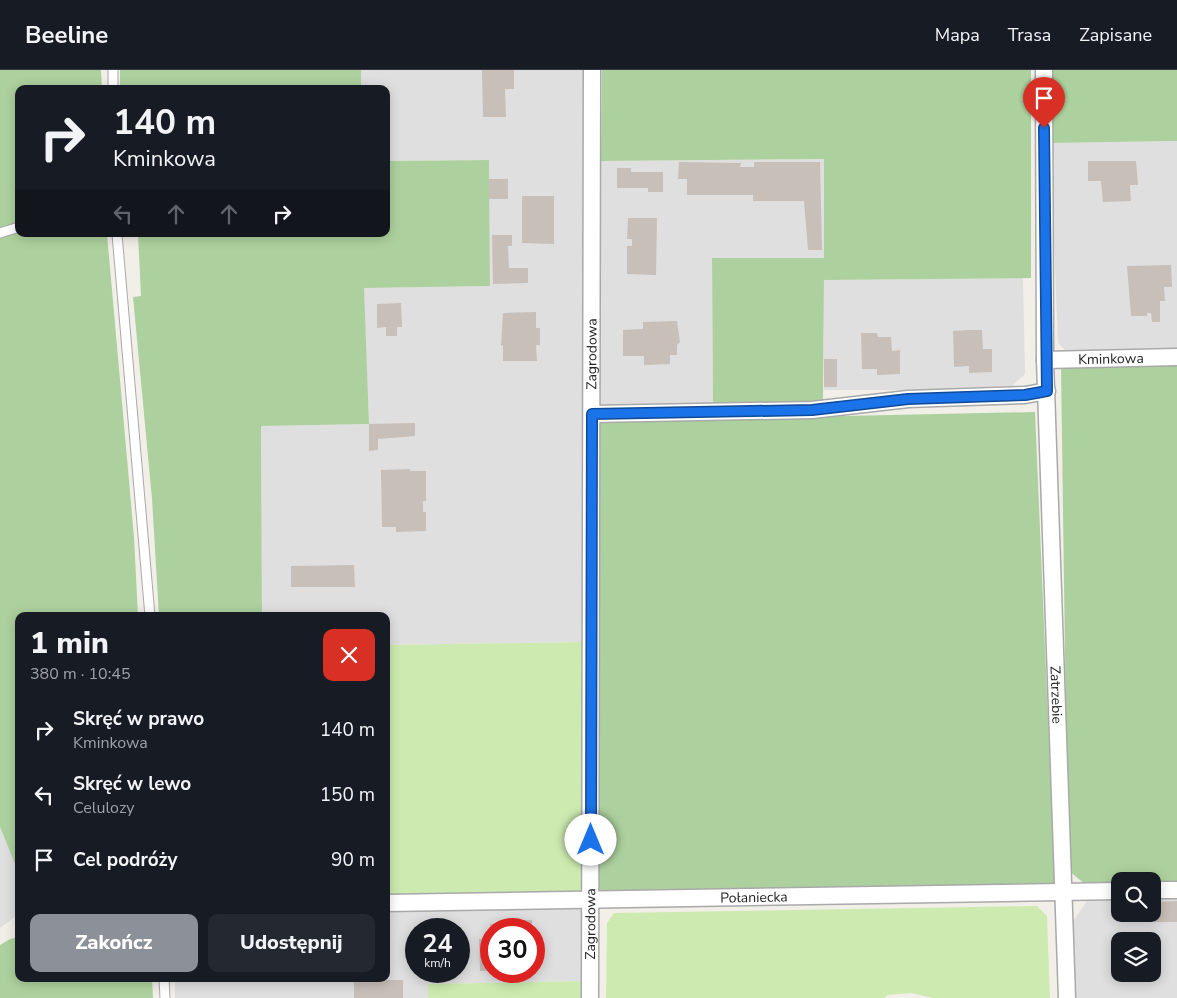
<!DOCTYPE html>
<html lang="pl">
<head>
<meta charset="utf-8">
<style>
	:root { --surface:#171b24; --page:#242831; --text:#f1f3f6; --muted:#9ea1a6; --line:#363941; --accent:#8c9099 }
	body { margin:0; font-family:"Nunito Sans",sans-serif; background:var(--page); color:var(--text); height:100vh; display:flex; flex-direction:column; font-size:19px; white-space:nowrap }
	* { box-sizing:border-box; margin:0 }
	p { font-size:16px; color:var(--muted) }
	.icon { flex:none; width:28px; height:28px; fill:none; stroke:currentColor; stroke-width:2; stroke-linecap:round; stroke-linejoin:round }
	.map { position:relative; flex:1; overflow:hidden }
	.sheet { position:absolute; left:15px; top:542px; width:375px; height:370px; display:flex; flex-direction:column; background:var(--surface); border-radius:10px; box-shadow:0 2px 12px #0003 }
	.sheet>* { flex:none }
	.guide { position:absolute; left:15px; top:15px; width:375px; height:152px; border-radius:10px; box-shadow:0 2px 12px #0003; background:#171b24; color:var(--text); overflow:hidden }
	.tools { position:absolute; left:1111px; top:802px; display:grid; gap:10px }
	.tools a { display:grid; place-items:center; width:50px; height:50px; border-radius:10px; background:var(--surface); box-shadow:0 2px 12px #0003; font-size:25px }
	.speed { position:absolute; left:405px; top:848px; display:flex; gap:10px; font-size:25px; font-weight:700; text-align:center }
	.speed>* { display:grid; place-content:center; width:65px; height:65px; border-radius:50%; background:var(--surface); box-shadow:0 2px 12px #0003; line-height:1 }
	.speed small { font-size:12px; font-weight:400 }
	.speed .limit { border:8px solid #d22; background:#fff; color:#111 }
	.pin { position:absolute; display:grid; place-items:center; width:42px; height:42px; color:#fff; margin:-51px -21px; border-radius:50% 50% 50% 0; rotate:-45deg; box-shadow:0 0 5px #0007 }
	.pin .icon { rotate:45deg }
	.me { position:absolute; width:55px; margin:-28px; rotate:0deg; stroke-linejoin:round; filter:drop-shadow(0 0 4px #0008) }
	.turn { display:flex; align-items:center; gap:18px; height:105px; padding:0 15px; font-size:22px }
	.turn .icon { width:65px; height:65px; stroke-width:2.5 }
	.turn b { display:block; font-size:35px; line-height:42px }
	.lanes { display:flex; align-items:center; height:48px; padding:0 15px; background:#0003; justify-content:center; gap:25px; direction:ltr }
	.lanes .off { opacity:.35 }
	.round { display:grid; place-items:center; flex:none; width:52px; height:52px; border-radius:10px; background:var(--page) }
	.head { display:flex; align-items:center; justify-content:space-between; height:85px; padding:0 15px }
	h1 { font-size:30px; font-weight:800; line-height:38px }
	.action { display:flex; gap:10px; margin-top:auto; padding:10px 15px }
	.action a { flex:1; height:58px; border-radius:10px; background:var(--accent); color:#fff; font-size:20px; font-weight:800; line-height:58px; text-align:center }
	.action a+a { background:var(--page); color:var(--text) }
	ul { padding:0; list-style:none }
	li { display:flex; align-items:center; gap:15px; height:65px; padding:0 15px }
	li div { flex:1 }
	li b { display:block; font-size:19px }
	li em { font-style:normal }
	header { display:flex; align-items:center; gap:30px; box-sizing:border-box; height:70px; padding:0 25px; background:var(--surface); border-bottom:1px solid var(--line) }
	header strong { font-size:24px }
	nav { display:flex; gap:28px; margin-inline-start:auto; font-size:18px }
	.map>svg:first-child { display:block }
	.residential { fill:#e0dfdf; fill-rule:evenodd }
	.grass { fill:#cdebb0 }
	.forest { fill:#add19e }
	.building { fill:#c7bfb8 }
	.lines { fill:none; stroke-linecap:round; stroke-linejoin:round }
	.service-casing { stroke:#a9a9a9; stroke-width:11 }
	.minor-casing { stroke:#a9a9a9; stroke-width:19 }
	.service { stroke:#fff; stroke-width:9 }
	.minor { stroke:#fff; stroke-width:16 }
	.route-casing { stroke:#114b97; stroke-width:12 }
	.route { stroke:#1a73e8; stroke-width:9 }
	.labels { text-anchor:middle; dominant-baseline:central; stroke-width:4.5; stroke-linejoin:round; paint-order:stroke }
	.street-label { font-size:14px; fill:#222; stroke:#fff }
</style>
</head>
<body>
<header>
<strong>Beeline</strong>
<nav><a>Mapa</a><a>Trasa</a><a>Zapisane</a></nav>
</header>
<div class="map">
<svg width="1177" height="928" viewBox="0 0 1177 928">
	<rect width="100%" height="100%" fill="#f2efe9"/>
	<path class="residential" d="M361 0H586L583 572 386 575V546H262L261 356 369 354 363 218 490 216 489 90 386 91V19H361Z
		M1177 71V281L1068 283 1058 273 1050 73Z
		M824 89V188H712L713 336 599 339 601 91Z
		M1023 208 1025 304 1012 316 922 320H824V210Z
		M0 757 19 804V844L0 858Z
		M1177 825V928H1076L1071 854 1087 831 1120 829V844H1152L1153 827ZM1120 871H1152V904H1120Z
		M582 837V911L428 914V928H175V909H386V840ZM416 859H459V901H416ZM491 859H534V901H491Z"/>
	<path class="grass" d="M583 572V823L386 826V575Z
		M1037 836 1047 846 1050 928H933L911 923 888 925 884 928H606L607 853 614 843Z
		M582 911V928H428V914Z"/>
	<path class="forest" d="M0 0H101L102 19H19V154L0 160Z
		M120 0H361V19H120Z
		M602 0H1031V208L824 210 823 333 713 336 712 188H824V89L601 91Z
		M1050 0H1177V71L1050 73Z
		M489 90 490 216 364 218 369 354 261 356 262 546H159L152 429 133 227 141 226 138 164H386V91Z
		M19 162 107 164 134 467 138 546H19V804L0 757V168Z
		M1177 295V813L1120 811V814L1086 815 1068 800 1061 297Z
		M1035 342 1055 813 598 823 599 351Z
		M19 867V909H152L153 928H0V875L10 869Z"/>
	<path class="building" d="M482 0H514V19H505L506 47H483Z
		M1088 91H1136L1138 115H1130L1131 131 1103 132 1101 111H1088Z
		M679 92 741 93 740 97H754V92H820L822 180H808L804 131H753V125H687V109H678Z
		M617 98H631V102H663V122H648V118H617Z
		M489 109H508V129H489Z
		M522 126H554V174L522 173Z
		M628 148H657L656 205 627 204V176H632V169H627Z
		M492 165H512V176H508L509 198H528V213L493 214Z
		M1171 195 1172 217H1164L1165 231H1160V252H1152L1151 243H1147V246H1131L1127 196Z
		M401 233 402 257H397V266H386V257L377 258V234Z
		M536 242V258H540V275H536L537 291H503V275L501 276 503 243Z
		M677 251 680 272 677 275V285H670V294L644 295V286H623V260L643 259V252Z
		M968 260H982L983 279H992V302L969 303V296L954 297 953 261Z
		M861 263H877L878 267H891L892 281 900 280V304L877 305V299H862Z
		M824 289H837V317H824Z
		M415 353V366L378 369V380L369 381V354Z
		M410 399V401H426V431H423V442H426V461L396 462V457H382L381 400Z
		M354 495 355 517H291V496Z
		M1177 831V852H1145V844H1152V832Z
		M532 850V859H490V854L499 855V851Z
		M479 869H491V901H480Z
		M371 910H403V928H354V911Z"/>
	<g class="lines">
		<g class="service-casing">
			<path id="service" d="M113 0V19
				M0 163 19 157
				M117 164 150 546
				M164 909 165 928"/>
		</g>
		<g class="minor-casing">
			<g id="minor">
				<path id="s1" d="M1044 0 1045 290 1067 928"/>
				<path id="s2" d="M1045 290 1177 287"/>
				<path d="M592 344 812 340 908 329 1025 325 1047 321"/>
				<path d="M1152 820H1177"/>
				<path id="s3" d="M386 833 1120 821"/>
				<path id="s4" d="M590 928 592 0"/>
			</g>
		</g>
		<use href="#service" class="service"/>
		<use href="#minor" class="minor"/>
	</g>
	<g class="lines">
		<g class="route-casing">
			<path id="route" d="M591 770 592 344 812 340 908 329 1025 325 1047 321 1044 58"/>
		</g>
		<use href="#route" class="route"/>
	</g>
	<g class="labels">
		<g class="street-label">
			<text stroke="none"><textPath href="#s4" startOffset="644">Zagrodowa</textPath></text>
			<text stroke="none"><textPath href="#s2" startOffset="66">Kminkowa</textPath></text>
			<text stroke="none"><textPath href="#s1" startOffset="625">Zatrzebie</textPath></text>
			<text stroke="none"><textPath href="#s3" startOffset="368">Połaniecka</textPath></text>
			<text stroke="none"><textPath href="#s4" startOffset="74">Zagrodowa</textPath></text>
		</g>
	</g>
</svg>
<div class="tools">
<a><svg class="icon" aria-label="search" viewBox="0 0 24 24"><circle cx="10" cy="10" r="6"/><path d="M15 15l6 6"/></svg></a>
<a><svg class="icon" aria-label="layers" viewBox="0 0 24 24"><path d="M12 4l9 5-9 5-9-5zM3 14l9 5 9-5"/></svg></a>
</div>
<div class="speed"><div>24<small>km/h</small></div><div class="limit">30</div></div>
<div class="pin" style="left:1044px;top:58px;background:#d93025"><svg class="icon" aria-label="arrive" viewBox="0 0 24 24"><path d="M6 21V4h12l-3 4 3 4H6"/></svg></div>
<svg class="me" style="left:591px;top:770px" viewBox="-20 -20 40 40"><circle r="19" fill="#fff"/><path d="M0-13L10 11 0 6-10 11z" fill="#1a73e8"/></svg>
<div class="guide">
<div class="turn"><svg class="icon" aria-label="right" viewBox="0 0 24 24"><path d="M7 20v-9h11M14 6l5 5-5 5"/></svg><div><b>140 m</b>Kminkowa</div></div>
<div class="lanes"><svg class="icon off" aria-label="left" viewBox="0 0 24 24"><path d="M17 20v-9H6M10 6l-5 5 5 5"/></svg><svg class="icon off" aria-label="ahead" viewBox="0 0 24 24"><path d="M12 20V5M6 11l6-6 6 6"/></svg><svg class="icon off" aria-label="ahead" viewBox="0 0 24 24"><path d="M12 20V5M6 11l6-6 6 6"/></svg><svg class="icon" aria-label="right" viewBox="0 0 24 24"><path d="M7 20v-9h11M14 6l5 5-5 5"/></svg></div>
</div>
<section class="sheet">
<div class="head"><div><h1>1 min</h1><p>380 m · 10:45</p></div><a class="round" style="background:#d93025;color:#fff"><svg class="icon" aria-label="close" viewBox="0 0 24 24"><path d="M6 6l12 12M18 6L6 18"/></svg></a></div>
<ul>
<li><svg class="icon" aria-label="right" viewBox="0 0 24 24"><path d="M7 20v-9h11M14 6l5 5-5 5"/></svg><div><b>Skręć w prawo</b><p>Kminkowa</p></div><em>140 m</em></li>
<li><svg class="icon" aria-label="left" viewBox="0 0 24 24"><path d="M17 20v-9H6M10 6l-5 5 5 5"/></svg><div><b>Skręć w lewo</b><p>Celulozy</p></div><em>150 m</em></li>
<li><svg class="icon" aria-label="arrive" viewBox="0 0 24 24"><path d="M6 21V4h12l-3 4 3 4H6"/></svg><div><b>Cel podróży</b></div><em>90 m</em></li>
</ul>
<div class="action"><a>Zakończ</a><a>Udostępnij</a></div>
</section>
</div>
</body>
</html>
